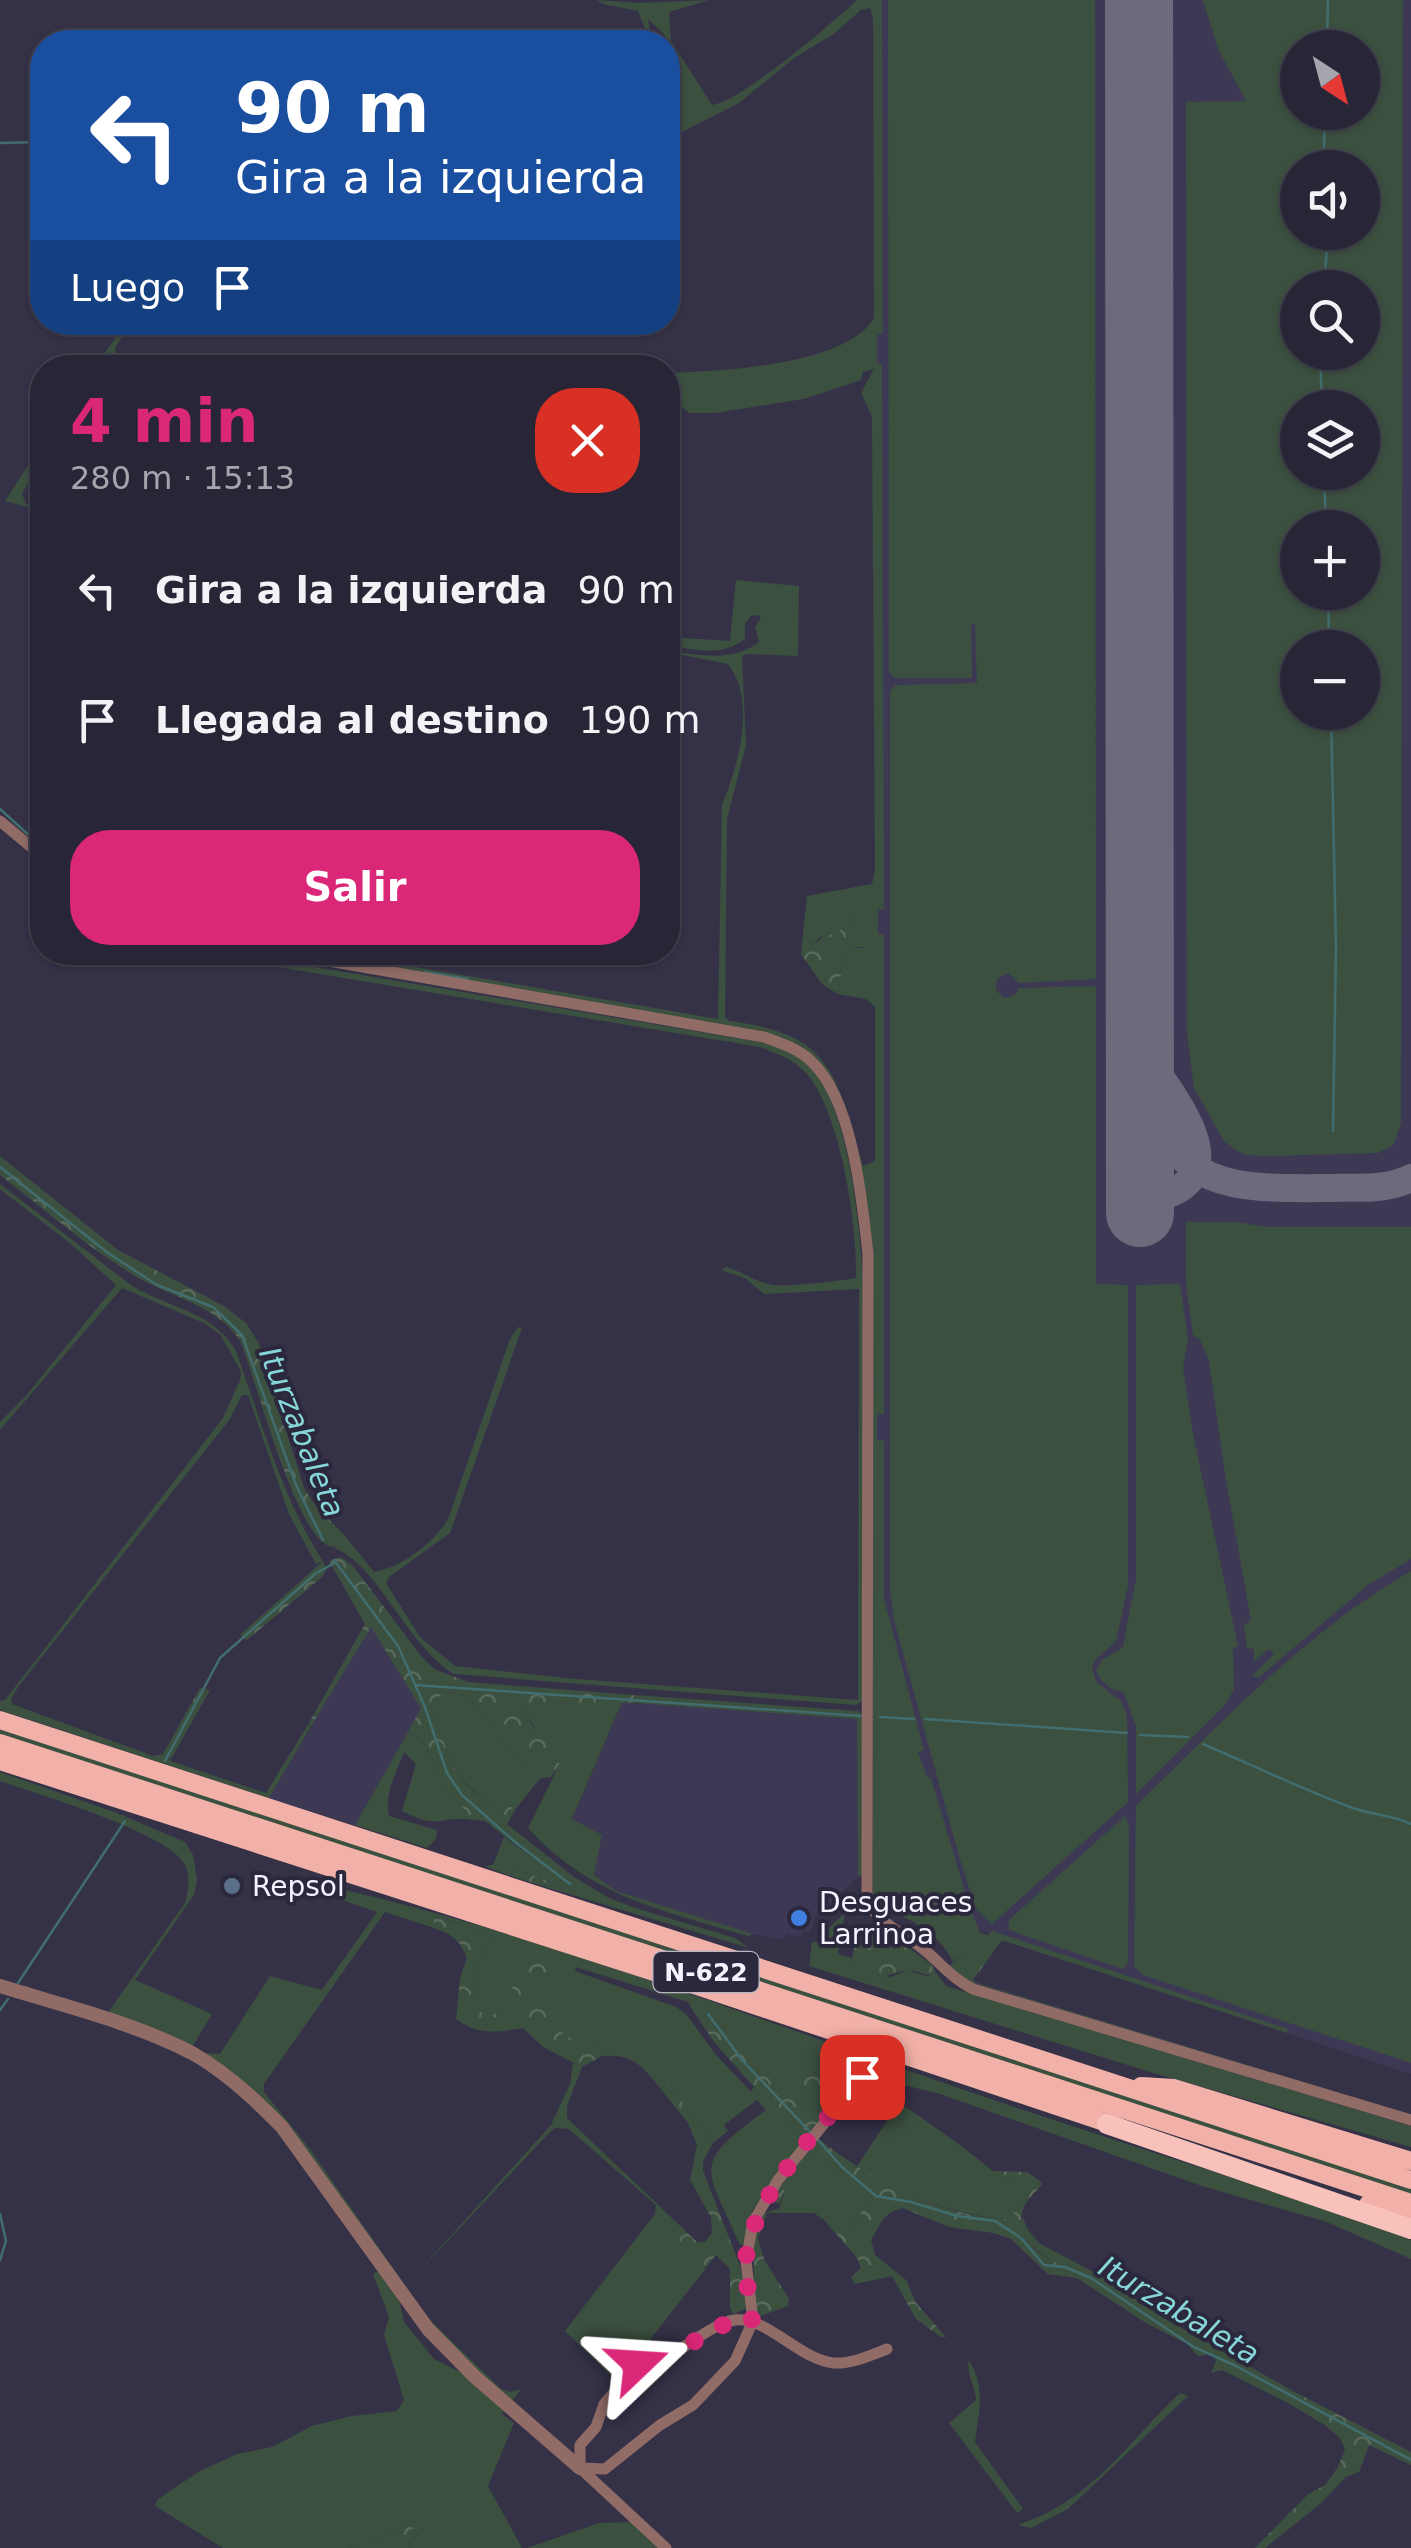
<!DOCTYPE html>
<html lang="es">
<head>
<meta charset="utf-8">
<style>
	:root { --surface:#282636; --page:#302e3e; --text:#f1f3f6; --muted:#a5a5ad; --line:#444351; --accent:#db2777 }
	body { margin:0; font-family:"DejaVu Sans",sans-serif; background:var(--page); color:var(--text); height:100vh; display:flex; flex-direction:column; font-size:38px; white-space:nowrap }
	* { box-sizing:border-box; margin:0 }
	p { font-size:32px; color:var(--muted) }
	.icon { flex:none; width:55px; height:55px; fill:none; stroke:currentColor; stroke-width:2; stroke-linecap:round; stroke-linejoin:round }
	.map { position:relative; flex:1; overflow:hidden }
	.sheet { position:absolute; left:30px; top:355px; width:650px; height:610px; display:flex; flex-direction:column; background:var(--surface); border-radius:40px; box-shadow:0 2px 8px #0004,0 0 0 2px var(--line) }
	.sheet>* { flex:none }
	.banner { position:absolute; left:30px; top:30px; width:650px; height:305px; border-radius:40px; box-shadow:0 2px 8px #0004,0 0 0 2px var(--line); background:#1a4fa0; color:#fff; overflow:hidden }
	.needle { width:65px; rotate:144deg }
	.fabs { position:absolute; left:1280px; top:30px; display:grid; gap:20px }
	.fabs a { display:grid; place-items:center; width:100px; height:100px; border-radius:50%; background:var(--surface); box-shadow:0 2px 8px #0004,0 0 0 2px var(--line); font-size:50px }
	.pin { position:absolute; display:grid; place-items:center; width:85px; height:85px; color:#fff; margin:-42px; border-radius:20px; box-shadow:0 5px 15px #0006 }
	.me { position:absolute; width:110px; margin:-55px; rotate:70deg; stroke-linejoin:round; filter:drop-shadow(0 0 8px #0008) }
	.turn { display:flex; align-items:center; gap:35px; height:210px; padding:0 40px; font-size:45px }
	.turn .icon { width:130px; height:130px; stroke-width:2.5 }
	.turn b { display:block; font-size:70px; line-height:85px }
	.then { display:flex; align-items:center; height:95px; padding:0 40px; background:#0003; gap:20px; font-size:38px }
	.round { display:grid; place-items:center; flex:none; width:105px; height:105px; border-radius:40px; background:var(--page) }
	.headline { display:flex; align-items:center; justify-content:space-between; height:170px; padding:0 40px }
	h1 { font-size:60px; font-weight:700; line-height:75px; color:var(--accent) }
	.primary-button { display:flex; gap:20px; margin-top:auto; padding:20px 40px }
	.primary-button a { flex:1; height:115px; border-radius:40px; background:var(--accent); color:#fff; font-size:40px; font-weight:700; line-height:115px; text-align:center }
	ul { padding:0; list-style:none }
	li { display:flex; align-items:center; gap:30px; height:130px; padding:0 40px }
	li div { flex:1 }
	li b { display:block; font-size:38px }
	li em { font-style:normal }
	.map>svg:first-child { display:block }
	.built { fill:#3d3955; fill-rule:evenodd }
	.green { fill:#3c5040; fill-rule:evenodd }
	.forest { fill:url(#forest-crowns) }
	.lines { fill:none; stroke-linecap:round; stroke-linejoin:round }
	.stream { stroke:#426d6e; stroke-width:2.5 }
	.taxiway { stroke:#6c6a7d; stroke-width:28 }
	.runway { stroke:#6c6a7d; stroke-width:68 }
	.minor { stroke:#916c67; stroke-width:11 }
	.tertiary { stroke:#916c67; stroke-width:14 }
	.trunk { stroke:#f2b1a8; stroke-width:18 }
	.motorway { stroke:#f8c1b9; stroke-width:20 }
	.route { stroke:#db2777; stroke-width:18; stroke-dasharray:0 32.4 }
	.service-dot { fill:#5c6f8a; stroke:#2b283d; stroke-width:4 }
	.shop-dot { fill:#3f7fe0; stroke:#2b283d; stroke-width:4 }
	.labels { text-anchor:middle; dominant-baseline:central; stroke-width:8; stroke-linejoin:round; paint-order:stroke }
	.shield { fill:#2b283d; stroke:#b8b6c5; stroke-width:2.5 }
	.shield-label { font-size:25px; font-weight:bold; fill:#f5f3ff }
	.poi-label { font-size:28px; fill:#f5f3ff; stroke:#2b283d; text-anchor:start }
	.water-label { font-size:30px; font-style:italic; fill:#87d6d9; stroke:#2b283d }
</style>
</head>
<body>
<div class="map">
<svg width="1411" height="2548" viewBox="0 0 1411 2548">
	<defs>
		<pattern id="forest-crowns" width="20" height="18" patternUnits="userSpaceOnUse" patternTransform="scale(2.5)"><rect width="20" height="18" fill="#3c5040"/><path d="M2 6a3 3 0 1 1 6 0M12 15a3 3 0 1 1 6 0" fill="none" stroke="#596a5d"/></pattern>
	</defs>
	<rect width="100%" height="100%" fill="#353248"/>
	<path class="built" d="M876 0H1411V2074L877 1896ZM1298 48H1362V112H1298ZM1298 168H1362V232H1298ZM1298 288H1362V352H1298ZM1298 408H1362V472H1298ZM1298 528H1362V592H1298ZM1298 648H1362V712H1298Z
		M371 1626 422 1708 355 1825 269 1798Z
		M622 1702 857 1719 858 1877 831 1903 819 1905 810 1933 804 1931 802 1938 787 1933 784 1940 746 1933 616 1891 599 1880 572 1820Z"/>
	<path class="green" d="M597 0 638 3 709 0 669 12 671 41 712 105C741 102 832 23 857 0H882L883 333 877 335V363L882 364 884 909 878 910V934L884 935V1414L877 1415V1440L884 1441V1599L924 1750 918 1752 927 1777 931 1778 969 1905 980 1933 988 1935 992 1931 1288 2029 1287 2033 989 1936 953 1962C937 1929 908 1919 876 1904L873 1897V1304L860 1168 816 1059 802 1047 783 1038 288 953H335L718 1019 722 805C738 766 757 701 728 664L668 652V650C698 655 732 663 759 642L755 627 761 618 759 615 751 616 745 623V639C722 657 694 650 668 645V637L730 641 736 580 799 586 798 656 746 654 742 656 746 745 727 819 725 1017 729 1021C833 1033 837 1077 863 1166L875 1161V1007L866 999 838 994 844 955 853 947 864 948 855 932 850 914 841 934 822 935 813 945 803 934 807 896 872 884 875 870 872 417 861 393 874 369 863 372 861 380 804 399 715 413H689L668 396V373C718 371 846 366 874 318L873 17 870 8 861 10 835 33 794 58 739 103 668 139 665 35 648 19 650 30 647 34 638 11 603 4Z
		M888 0H1095L1096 979 1019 983 1008 973 997 979C994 989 997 993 1005 998L1016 994 1019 988 1096 986V1284L1128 1285V1586L1116 1641 1095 1660 1092 1667 1096 1682 1121 1701 1127 1715 1128 1802 992 1924 976 1909 959 1856 894 1620 890 1589V691L896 685 977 683 975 624 971 625 972 678H896L889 673Z
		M1203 0H1403L1401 1122 1394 1144 1378 1153 1266 1156 1246 1155 1237 1151 1224 1141 1194 1088 1187 1032 1186 102 1246 101 1218 49ZM1298 48H1362V112H1298ZM1298 168H1362V232H1298ZM1298 288H1362V352H1298ZM1298 408H1362V472H1298ZM1298 528H1362V592H1298ZM1298 648H1362V712H1298Z
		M126 323H131L115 348 116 356 179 367H95Z
		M42 444V458L22 494 26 504 42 508V511L5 501Z
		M194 953H231L772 1044C781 1048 792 1052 800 1057 848 1090 858 1217 863 1272V1701L855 1705 454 1674C407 1646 377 1563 334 1548L346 1537 374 1572C402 1567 434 1543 448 1519L510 1339 518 1327 522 1328 450 1533 389 1577 386 1583 420 1637 455 1666 576 1679 858 1700 859 1289 764 1294 745 1278 721 1270 726 1267C742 1271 756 1283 773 1285 790 1287 838 1281 856 1278 858 1228 840 1103 802 1069 790 1058 775 1053 760 1047Z
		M0 1184 128 1283C165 1308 213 1310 236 1351 262 1423 281 1496 323 1561L316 1564 289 1514 248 1395H242L230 1419 18 1687 11 1699 12 1704 153 1756 163 1754 173 1762 266 1793 309 1723 310 1728 269 1798 0 1710V1701L5 1700 223 1418 240 1380 241 1372 220 1334 204 1323 122 1288 0 1430V1422L25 1397 116 1285 71 1244 0 1189Z
		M1186 1222H1236L1267 1227H1411V1559L1368 1585 1259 1677 1252 1676 1274 1654 1269 1649 1254 1662V1649L1247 1648 1244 1625 1251 1620 1225 1474 1209 1361 1200 1340 1193 1335 1186 1284Z
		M1180 1284 1188 1339 1183 1368 1193 1434 1238 1646 1233 1648 1234 1689 1225 1705 1136 1794V1726L1123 1691C1111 1692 1101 1682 1096 1671L1102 1660 1123 1647 1136 1579V1285Z
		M1411 1571V2063L1143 1975 1134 1966 1136 1806C1221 1723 1307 1631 1411 1571Z
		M444 1692 460 1693 468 1697 534 1779 542 1776 515 1810 510 1805 501 1814 464 1782 453 1766 430 1705Z
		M634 1695 858 1711 863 1714V1875L858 1877 857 1719 634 1703Z
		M622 1702 572 1819 602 1835 594 1875 616 1891 753 1934 748 1936C664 1911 589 1896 528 1828L559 1765 525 1712 528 1704Z
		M0 1727 1411 2186V2196L0 1734Z
		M408 1732C432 1741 432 1766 444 1786 449 1795 459 1803 466 1811L464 1819C432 1819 436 1828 402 1811L416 1764 404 1752C396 1773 384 1794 389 1816L437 1830 436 1839 427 1848 355 1825Z
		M0 1772 117 1813 185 1842 193 1855 197 1880 194 1895 135 1980 212 2014 192 2047 107 2014 185 1903C188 1891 191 1877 185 1865 170 1833 37 1794 0 1781Z
		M1125 1816 1129 1826 1128 1963 1123 1969 1009 1930V1920Z
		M504 1837 561 1879 559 1883C543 1881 528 1871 512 1871L511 1876 484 1866 493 1865Z
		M574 1877 609 1898 635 1908 735 1938 749 1948 539 1885 570 1888Z
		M314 1883C511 1926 702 1999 892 2065 1042 2118 1194 2165 1346 2215L1411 2240V2259L1327 2222 1202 2186 940 2094 892 2082H878L877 2087 956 2142 951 2150 999 2185 1027 2172 1040 2181 1009 2219C957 2217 900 2194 856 2168L894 2110 869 2090V2084L860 2074 837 2102 834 2090 775 2087 722 2027 714 2010 576 1967 575 1971 676 2007 686 2014 716 2055 758 2099 724 2125 728 2131 713 2143 667 2081 656 2083C639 2062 629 2054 602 2056V2047C575 2044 563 2037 546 2017L562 1966 527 1955 502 2011 485 2019C463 1980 476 1972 493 1935L437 1916 431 1927 385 1912 264 2084V2092L310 2149 427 2317 501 2389 511 2392 521 2389 511 2402 452 2350 307 2153 207 2058V2053L220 2054 270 1976 322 1990 377 1912 311 1889Z
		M845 1913 838 1954 852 1958 854 1972 891 1977 907 1970 926 1976 936 1973 946 1986 1411 2126V2147L1150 2072 809 1966 812 1942H824L830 1927Z
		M973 1980 977 1983 1411 2114 967 1981Z
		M573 2063 582 2067 567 2106V2118L673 2219 670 2227 706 2268 617 2382 565 2331 655 2214 656 2205 569 2129 555 2128 547 2135 410 2281 551 2125 570 2084Z
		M766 2110 783 2120 804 2139 752 2211 746 2243 740 2245C706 2166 689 2166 766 2110Z
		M818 2158 835 2169 840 2185 860 2188 868 2198 851 2230 827 2217 824 2220 814 2213H767L758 2238 760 2247 753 2244C759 2222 755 2213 779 2209L786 2187 809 2159Z
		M1023 2217 1028 2230 1039 2243 1114 2283 1162 2317 1291 2390 1288 2403 1222 2370 1211 2373 1216 2360 1211 2354 1198 2356 1187 2344 1146 2323 1077 2278 1073 2267C1050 2263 1030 2249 1020 2228Z
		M381 2270 398 2295 404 2322 434 2359 470 2377 505 2408 502 2414 514 2423 488 2486 522 2548H408L418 2533 408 2524 367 2543 348 2548H223L155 2506 157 2500 198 2472 237 2454 272 2447 312 2426 352 2416 397 2411 404 2400 384 2335 389 2317 373 2274Z
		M969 2360C986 2389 979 2410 975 2442L1023 2509 1017 2513 949 2423 976 2400C975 2386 966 2373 969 2360Z
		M1180 2393 1188 2396 1068 2509 1031 2528 1018 2525C1030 2520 1043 2516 1054 2509 1104 2482 1139 2431 1180 2393Z
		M633 2522 660 2548H527L599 2523Z"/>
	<path class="forest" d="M841 907 850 914 855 932 868 940V947H853L844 955 838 994 822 984 801 954 803 934 813 945 822 938 821 935 840 934 841 927 836 919Z
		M0 1156 118 1250 224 1306 246 1323 259 1344 304 1488 315 1505 346 1537C308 1597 251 1356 239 1339 216 1305 168 1296 135 1276 87 1247 44 1209 0 1175Z
		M341 1557 353 1566 421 1656 434 1669 468 1682 634 1695V1703L528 1704 525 1712 534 1728 559 1747 555 1760 560 1764 551 1777 534 1779 468 1697 460 1693 444 1692 430 1705 453 1766 464 1783 501 1814 510 1805 515 1810 507 1824 574 1877 571 1888 539 1885 511 1876 512 1871C528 1871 542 1881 559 1883L561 1880 485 1821 464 1819 466 1811C459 1803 449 1795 444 1786 432 1766 432 1740 408 1732L421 1708 371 1627 310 1728 309 1723 365 1624 329 1561Z
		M323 1561 326 1571 322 1577 247 1640 240 1635Z
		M200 1688 210 1690 171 1759 163 1754Z
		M436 1916 493 1935C476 1972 463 1980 485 2018L502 2011 527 1954 562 1966 547 2017C563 2037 576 2044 602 2047V2056L582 2067 543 2047 523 2028C495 2032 480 2036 456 2019L460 1978 467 1958C459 1938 451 1934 431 1927Z
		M869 1925 879 1927 931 1964 936 1973C924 1977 923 1972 911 1971 890 1969 878 1988 854 1972L852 1958 859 1928Z
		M988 1935 1002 1940 973 1980 967 1981 948 1967Z
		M696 2002 715 2010 722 2027 775 2086 832 2056 844 2073 834 2090 837 2102 804 2139 783 2120 768 2113 751 2092 754 2087 714 2042 688 2003Z
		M667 2081 713 2143 703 2161V2171L741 2268 747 2308 734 2314 730 2309V2269L716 2255 706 2268 687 2251 670 2227 673 2219 697 2242H705L712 2233 711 2217 690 2180 697 2145 688 2123 656 2083Z
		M819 2139C870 2180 942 2218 1009 2219L1040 2181 1042 2184C1037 2191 1025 2201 1023 2209 1014 2241 1044 2262 1073 2267L1077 2278 1048 2274 1011 2239 994 2233 949 2227 903 2208 891 2212 883 2219 871 2240 875 2255 906 2280 916 2303 946 2337H941L916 2319 892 2276 855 2284 851 2277 861 2268 857 2258 824 2220 827 2217 852 2229 868 2198 860 2188 840 2186 835 2169 818 2158 809 2159 786 2187 779 2204 771 2198Z
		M956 2142 993 2171 1027 2172 999 2185 992 2184 951 2150Z
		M753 2244 760 2247 765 2261 789 2299 788 2306 760 2316 755 2305Z
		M1291 2390 1411 2452V2465L1369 2445 1359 2472 1346 2477 1320 2504 1265 2548H1255L1307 2495 1325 2485 1338 2467 1345 2449 1340 2438 1325 2425 1288 2403Z
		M408 2524 418 2532 408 2548H348L367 2543Z"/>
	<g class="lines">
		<path class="stream" d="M1327 48 1328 0
			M1325 112 1324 146 1330 168
			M0 143 42 142
			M1324 288 1328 232
			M1320 352 1322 408
			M1324 472 1326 528
			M1328 592 1329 648
			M1331 712 1336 948 1333 1131
			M0 809 42 847
			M425 972 468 979
			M0 1167 108 1253 157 1285 213 1307 242 1335 296 1485 323 1540
			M334 1560 398 1646 425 1707 447 1773 462 1795 515 1842 570 1884
			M415 1685 861 1716
			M880 1717 914 1719
			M925 1719 1127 1733
			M1140 1735 1188 1737
			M1203 1744C1252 1765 1300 1788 1350 1807 1370 1815 1391 1814 1411 1824
			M165 1761 220 1658 315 1574 336 1562
			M18 1983 125 1821
			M0 2010 8 1999
			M708 2014 742 2060 812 2134
			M818 2140 842 2167 876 2196 911 2202 957 2216 995 2221 1021 2238 1044 2265 1065 2267 1091 2278 1194 2347 1236 2366 1411 2460
			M0 2214 6 2241 0 2260"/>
		<path class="taxiway" d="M1140 1049C1163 1083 1236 1165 1171 1193 1156 1200 1140 1198 1127 1188L1120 1151 1140 1014
			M1140 1085C1177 1190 1230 1189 1328 1188 1357 1187 1384 1191 1411 1178"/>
		<path class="runway" d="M1139 0 1140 1213"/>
		<path class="minor" d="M0 821 42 856
			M277 952 764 1037C781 1043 799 1049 812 1062 853 1101 862 1200 868 1254L867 1901C879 1923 902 1933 922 1948 940 1962 951 1978 973 1989L1411 2120
			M580 2468 605 2469 660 2425 693 2405 735 2361 753 2321 746 2261 753 2222 778 2180 862 2077
			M666 2548 580 2468V2445L596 2427 604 2404 638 2364 659 2350 672 2354C690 2344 714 2324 734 2320 766 2315 799 2360 834 2363 852 2364 871 2355 887 2349"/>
		<path class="tertiary" d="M0 1986C64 2006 132 2022 192 2053 226 2072 255 2099 282 2127L428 2329 474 2376 580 2468"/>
		<path class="trunk" d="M0 1720 1411 2180
			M0 1743 1411 2203
			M0 1761 691 1984 1119 2127
			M1141 2086 1174 2088 1411 2161
			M1368 2204 1411 2218"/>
		<path class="motorway" d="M1107 2124 1411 2229"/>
	</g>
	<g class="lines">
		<path class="route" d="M638 2364 659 2350 672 2354 732 2320 752 2321C750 2301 745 2278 746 2259 752 2195 822 2126 862 2077"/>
	</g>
	<circle class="service-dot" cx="232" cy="1886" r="10"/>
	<circle class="shop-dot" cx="799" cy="1918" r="10"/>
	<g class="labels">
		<rect class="shield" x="653.5" y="1952" width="105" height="40" rx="8"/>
		<g class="shield-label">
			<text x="706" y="1972">N-622</text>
		</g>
		<g class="poi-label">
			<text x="252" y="1886">Repsol</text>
			<text x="819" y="1902">Desguaces<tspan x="819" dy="32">Larrinoa</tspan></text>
		</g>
		<g class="water-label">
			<text transform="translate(302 1432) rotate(68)">Iturzabaleta</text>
			<text transform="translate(1179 2310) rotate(31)">Iturzabaleta</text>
		</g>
	</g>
</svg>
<div class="fabs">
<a><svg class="needle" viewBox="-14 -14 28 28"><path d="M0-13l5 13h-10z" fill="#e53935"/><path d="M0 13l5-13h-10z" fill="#a5a5ad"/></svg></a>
<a><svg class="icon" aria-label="sound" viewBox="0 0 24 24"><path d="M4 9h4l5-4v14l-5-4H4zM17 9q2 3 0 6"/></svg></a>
<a><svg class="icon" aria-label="search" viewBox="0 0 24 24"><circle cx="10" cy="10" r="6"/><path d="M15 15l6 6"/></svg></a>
<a><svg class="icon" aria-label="layers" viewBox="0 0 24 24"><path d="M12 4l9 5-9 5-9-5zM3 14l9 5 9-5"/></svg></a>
<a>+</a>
<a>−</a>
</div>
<div class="pin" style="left:862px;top:2077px;background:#d93025"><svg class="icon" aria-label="arrive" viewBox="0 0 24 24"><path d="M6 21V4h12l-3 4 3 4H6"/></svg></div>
<svg class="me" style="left:638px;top:2364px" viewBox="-20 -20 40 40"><path d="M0-17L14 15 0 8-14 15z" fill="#db2777" stroke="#fff" stroke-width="4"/></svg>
<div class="banner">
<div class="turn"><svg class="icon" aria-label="left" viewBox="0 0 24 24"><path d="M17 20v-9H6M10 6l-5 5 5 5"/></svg><div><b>90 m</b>Gira a la izquierda</div></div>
<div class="then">Luego<svg class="icon" aria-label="arrive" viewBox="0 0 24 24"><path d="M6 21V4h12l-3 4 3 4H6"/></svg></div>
</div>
<section class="sheet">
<div class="headline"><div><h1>4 min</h1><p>280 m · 15:13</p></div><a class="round" style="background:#d93025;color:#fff"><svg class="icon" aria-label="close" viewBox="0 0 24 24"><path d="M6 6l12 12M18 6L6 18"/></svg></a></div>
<ul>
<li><svg class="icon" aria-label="left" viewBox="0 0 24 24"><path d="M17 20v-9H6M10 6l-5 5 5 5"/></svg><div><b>Gira a la izquierda</b></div><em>90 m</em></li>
<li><svg class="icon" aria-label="arrive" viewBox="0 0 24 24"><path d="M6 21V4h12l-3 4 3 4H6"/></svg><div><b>Llegada al destino</b></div><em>190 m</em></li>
</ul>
<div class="primary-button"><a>Salir</a></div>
</section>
</div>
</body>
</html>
